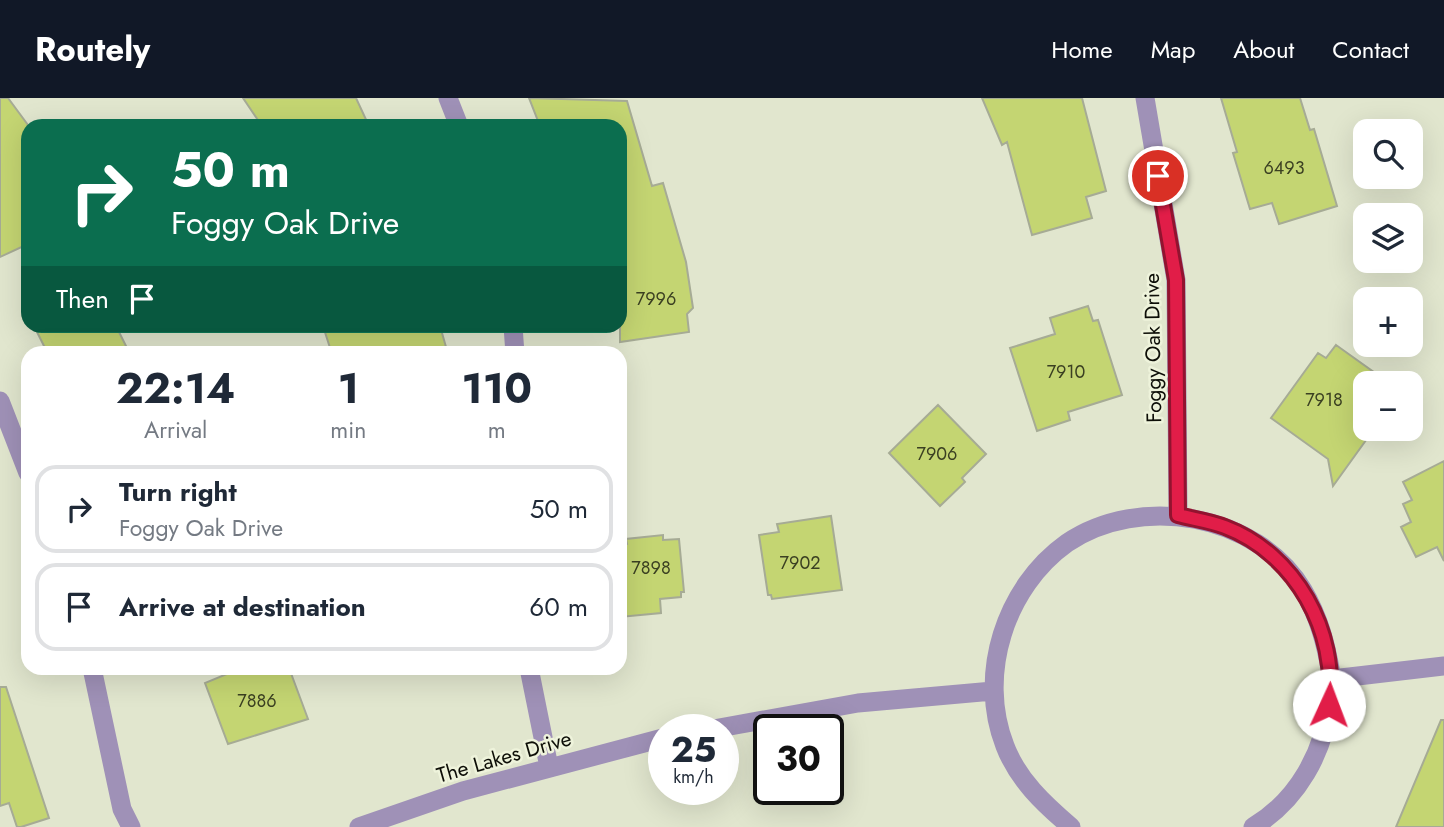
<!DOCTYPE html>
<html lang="en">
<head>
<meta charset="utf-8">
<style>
	:root { --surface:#fff; --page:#f2f2f3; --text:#1f2937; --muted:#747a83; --line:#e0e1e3; --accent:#111827 }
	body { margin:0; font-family:Jost,sans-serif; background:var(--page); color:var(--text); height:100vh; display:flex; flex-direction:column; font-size:26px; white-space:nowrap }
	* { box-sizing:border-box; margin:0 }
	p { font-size:23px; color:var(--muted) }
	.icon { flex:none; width:38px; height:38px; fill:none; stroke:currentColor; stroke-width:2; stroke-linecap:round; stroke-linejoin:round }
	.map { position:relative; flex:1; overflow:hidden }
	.details { position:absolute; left:21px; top:248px; width:606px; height:329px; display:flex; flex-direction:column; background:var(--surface); border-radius:21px; box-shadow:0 7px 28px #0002 }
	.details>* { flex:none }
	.top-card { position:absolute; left:21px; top:21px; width:606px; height:214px; border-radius:21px; box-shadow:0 7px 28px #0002; background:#0b6e4f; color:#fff; overflow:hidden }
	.buttons { position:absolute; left:1353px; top:21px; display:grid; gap:14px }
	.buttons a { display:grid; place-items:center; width:70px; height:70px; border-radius:14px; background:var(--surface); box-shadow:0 7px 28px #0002; font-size:35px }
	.speed { position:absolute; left:648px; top:616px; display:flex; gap:14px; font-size:35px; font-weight:700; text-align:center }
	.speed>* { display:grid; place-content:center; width:91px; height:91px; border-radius:50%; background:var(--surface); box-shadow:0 7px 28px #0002; line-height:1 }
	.speed small { font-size:18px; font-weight:400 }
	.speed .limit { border:4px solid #111; border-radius:10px; background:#fff; color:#111 }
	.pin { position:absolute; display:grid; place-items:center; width:60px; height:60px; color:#fff; margin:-30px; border:4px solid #fff; border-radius:50%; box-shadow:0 2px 7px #0007 }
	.me { position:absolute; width:77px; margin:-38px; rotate:2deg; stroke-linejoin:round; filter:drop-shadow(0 0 5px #0008) }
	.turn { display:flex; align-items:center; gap:24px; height:147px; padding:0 35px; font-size:32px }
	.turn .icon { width:91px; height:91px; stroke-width:2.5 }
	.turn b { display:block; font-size:49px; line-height:60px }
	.then { display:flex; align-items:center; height:66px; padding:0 35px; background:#0003; gap:14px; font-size:26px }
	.eta { display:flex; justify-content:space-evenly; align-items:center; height:119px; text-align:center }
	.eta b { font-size:42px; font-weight:700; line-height:49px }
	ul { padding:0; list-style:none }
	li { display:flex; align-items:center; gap:21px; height:88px; margin:0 14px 10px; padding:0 21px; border:4px solid var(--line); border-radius:21px }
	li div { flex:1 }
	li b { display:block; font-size:26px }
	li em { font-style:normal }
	header { display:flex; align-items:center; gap:42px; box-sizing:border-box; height:98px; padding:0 35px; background:var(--accent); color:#fff }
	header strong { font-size:33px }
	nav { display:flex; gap:38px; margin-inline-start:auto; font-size:24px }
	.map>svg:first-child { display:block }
	.building { fill:#c4d572; stroke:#a6ab95; stroke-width:2 }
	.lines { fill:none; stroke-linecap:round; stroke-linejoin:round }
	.minor { stroke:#9f91b7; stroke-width:19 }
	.route-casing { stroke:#92132f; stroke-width:18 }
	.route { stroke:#e11d48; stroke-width:12 }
	.labels { text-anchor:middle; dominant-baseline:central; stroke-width:5; stroke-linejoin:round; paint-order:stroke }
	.number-label { font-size:18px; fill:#3b4022 }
	.street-label { font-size:21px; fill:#0d0e07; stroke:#eef3db }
</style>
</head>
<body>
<header>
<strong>Routely</strong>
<nav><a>Home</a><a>Map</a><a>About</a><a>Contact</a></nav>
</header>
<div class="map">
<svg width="1444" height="729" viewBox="0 0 1444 729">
	<rect width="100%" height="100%" fill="#e1e6ce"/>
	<path class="building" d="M0 0H8L28 27V146L0 159Z
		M243 0H356L369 28H262Z
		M529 0 627 3 652 88 663 85 686 164 693 210 687 216 689 234 620 244V28H540Z
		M982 0H1082L1106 93 1086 99 1092 120 1032 137 1007 44 1002 47Z
		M1221 0H1300L1310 32 1314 31 1337 108 1279 126 1272 105 1250 111 1233 55 1237 54Z
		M1088 208 1093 223 1098 222 1122 297 1068 314 1070 322 1037 333 1010 250 1055 236 1050 220Z
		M34 228H116L130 256H48Z
		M323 228H440L448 256H332Z
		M1336 247 1382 280 1380 282 1384 285H1365V331H1374L1333 388 1328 361 1271 320 1318 255 1326 260Z
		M938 307 986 356 962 380 965 384 940 408 889 355Z
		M1444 363V463L1437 449 1416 459 1401 429 1411 424 1403 406 1412 402 1403 384Z
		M831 418 842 492 772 501 771 497H768L759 437 779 434 777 426Z
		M663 437V442L679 441 684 494H681V499L660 501 661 515 620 519V447L627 446 626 441Z
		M225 570H289L308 621 228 646 205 585 227 576Z
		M0 589H6L49 720 21 729H17L9 705 0 708Z
		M1441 622H1444V729H1396Z"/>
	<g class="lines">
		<path class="minor" d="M448 0 459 28
			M1145 0 1176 182 1178 417
			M513 228 515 256
			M0 303 28 375
			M92 570 122 711 131 729
			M529 570 549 669
			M1332 581 1444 568
			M708 632 858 605 993 593
			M359 729 463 693 663 640
			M1071 729C1044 706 1018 682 1005 648 977 577 1005 489 1067 445 1139 396 1257 415 1303 492 1319 519 1326 546 1331 576 1333 585 1331 594 1330 603 1324 654 1298 702 1253 729"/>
	</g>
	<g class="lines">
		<g class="route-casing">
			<path id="route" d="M1158 78 1176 182 1178 417C1193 421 1210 423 1225 429 1296 456 1338 534 1329 607"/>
		</g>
		<use href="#route" class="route"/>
	</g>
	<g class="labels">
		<g class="number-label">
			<text x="1284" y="70">6493</text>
			<text x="656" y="201">7996</text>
			<text x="1066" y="274">7910</text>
			<text x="1324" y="302">7918</text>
			<text x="937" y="356">7906</text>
			<text x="800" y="465">7902</text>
			<text x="651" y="470">7898</text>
			<text x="257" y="603">7886</text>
		</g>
		<g class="street-label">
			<text transform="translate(1153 250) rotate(-91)">Foggy Oak Drive</text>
			<text transform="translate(504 659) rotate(-16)">The Lakes Drive</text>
		</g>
	</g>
</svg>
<div class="buttons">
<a><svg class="icon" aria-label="search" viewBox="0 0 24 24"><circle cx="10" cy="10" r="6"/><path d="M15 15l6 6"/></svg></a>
<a><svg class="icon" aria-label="layers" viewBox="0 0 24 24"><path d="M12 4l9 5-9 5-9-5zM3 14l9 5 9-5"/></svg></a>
<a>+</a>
<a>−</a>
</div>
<div class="speed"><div>25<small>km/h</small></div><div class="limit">30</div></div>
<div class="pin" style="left:1158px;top:78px;background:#d93025"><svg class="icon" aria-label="arrive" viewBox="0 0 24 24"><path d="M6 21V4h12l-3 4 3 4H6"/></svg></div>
<svg class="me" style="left:1329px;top:607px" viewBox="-20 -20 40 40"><circle r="19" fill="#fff"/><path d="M0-13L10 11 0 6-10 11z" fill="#e11d48"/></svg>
<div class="top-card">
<div class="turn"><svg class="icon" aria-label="right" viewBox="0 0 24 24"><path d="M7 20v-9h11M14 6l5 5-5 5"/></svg><div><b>50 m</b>Foggy Oak Drive</div></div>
<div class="then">Then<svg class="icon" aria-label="arrive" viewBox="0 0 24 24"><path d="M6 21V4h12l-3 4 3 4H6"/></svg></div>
</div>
<section class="details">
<div class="eta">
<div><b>22:14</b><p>Arrival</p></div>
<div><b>1</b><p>min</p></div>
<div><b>110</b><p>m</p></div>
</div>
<ul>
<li><svg class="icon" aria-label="right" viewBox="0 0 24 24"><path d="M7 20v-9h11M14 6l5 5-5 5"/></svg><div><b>Turn right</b><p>Foggy Oak Drive</p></div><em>50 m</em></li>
<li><svg class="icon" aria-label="arrive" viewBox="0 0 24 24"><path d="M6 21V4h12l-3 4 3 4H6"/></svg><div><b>Arrive at destination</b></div><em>60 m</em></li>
</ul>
</section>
</div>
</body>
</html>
